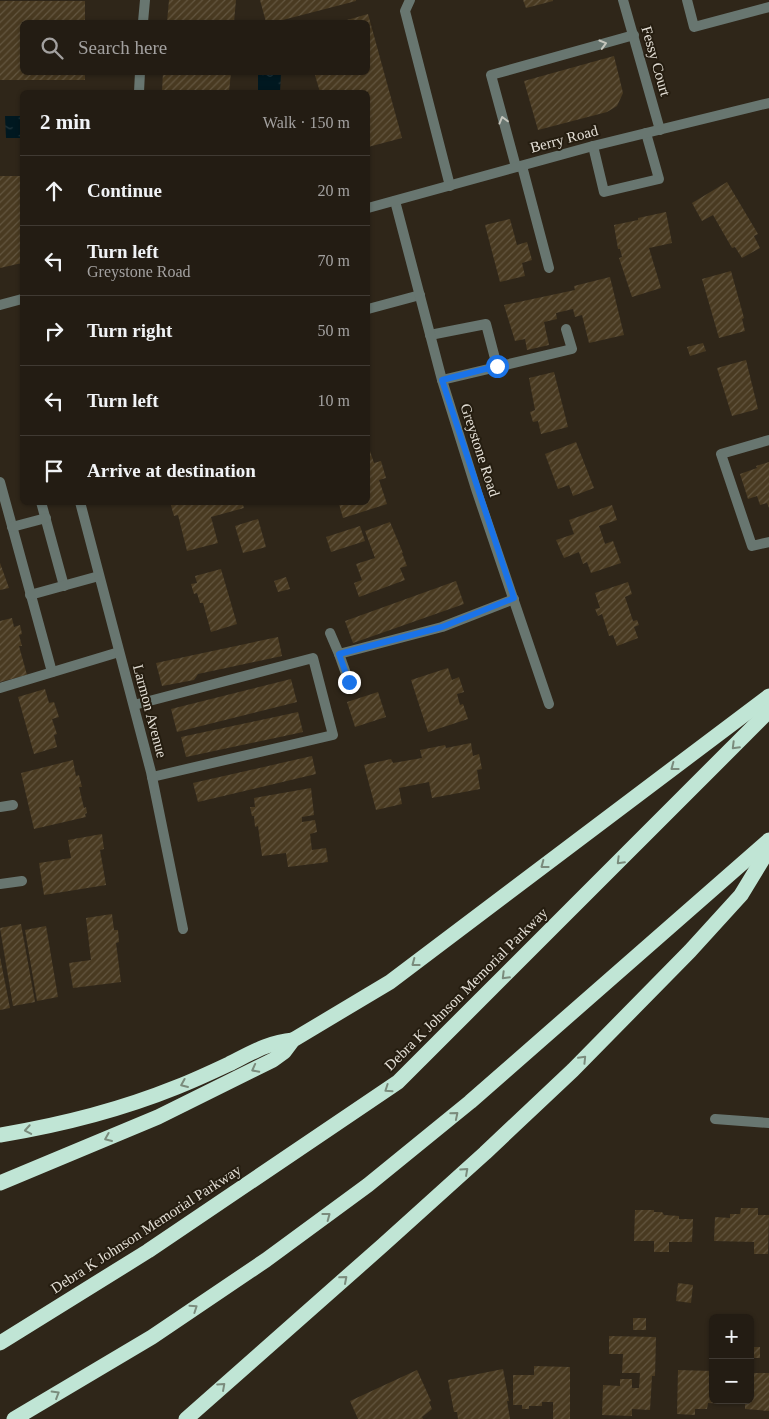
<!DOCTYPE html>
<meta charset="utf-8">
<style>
body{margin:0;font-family:"Times New Roman",serif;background:#2f2921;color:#f1f3f6}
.controls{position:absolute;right:15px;bottom:15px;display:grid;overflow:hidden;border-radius:8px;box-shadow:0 1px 4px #0004}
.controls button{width:45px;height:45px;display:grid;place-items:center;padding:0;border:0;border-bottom:1px solid #403a33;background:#231c13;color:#f1f3f6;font:25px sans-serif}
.stop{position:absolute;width:15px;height:15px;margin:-11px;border:4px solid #1a73e8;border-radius:50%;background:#fff}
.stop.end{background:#1a73e8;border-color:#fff;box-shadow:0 1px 5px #0008}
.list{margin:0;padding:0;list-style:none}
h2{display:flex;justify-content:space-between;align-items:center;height:65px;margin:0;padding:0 20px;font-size:21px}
h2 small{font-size:16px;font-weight:400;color:#a3a1a0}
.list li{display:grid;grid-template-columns:32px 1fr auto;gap:15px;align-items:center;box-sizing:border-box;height:70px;padding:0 20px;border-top:1px solid #403a33}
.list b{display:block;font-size:19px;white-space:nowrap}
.list p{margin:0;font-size:16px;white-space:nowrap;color:#a3a1a0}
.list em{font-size:16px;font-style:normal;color:#a3a1a0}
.icon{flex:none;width:28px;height:28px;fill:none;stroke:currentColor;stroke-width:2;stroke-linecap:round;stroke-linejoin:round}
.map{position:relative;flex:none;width:769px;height:1419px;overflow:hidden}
.search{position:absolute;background:#231c13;box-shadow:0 1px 4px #0004;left:20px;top:20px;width:350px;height:55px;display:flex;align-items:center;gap:12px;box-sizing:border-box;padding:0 18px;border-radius:8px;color:#a3a1a0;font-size:19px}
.panel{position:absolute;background:#231c13;box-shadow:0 1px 4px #0004;left:20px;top:90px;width:350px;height:415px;border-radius:8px}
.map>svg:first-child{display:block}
.water{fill:url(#water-ripples)}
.building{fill:url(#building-hatch)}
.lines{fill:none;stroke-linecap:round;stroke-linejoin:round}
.service{stroke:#687670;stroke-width:10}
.minor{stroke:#687670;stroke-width:10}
.tertiary{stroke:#687670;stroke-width:10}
.motorway{stroke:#c0e5d5;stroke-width:15}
.oneway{stroke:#c5c5bc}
.oneway2{stroke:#7a8b7c}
.route{stroke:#1a73e8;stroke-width:6}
.labels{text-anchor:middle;stroke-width:4;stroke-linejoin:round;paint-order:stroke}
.street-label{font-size:15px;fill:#e4dfd6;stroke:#251d10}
</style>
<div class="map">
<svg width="769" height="1419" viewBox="0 0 769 1419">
<defs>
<pattern id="water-ripples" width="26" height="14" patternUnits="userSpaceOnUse" patternTransform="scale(1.25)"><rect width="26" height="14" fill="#001820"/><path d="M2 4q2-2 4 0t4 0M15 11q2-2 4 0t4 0" fill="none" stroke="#253940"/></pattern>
<pattern id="building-hatch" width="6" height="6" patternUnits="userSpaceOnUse" patternTransform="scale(1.25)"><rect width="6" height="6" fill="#493a21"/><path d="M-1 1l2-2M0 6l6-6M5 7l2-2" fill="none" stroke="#635640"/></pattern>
</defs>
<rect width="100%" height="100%" fill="#2f2619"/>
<g class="water">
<path d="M258 73H281L280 92H258Z"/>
<path d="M5 116H22V138H6Z"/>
</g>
<g class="building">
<path d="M169 0H236L234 22H167Z"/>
<path d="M260 0H356V1L275 22H266Z"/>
<path d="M523 0H553V1L526 8Z"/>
<path d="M0 1H85V22H22V72H85V80H0Z"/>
<path d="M368 14 402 138 368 147V92H320L314 72H368V22H340Z"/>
<path d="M614 56 623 93 617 106 607 112 538 130 524 81Z"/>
<path d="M163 72H231L229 92H162Z"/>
<path d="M0 176H22V263L0 268Z"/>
<path d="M727 182 758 234 754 236 760 248 742 258 735 247 732 248 713 215 702 221 692 203Z"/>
<path d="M666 212 672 243 649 248 661 288 632 297 619 258 622 257 620 249H618L614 225 638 220V218Z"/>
<path d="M510 219 517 245 527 242 532 260 522 263 525 276 500 282 485 225Z"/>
<path d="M731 271 744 318 742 319 745 331 719 338 702 279Z"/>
<path d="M610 277 624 335 589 343 582 315 575 317 573 309 556 313 557 319 544 322 549 345 527 350 525 339 515 341 504 305 575 290 574 286Z"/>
<path d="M703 343 706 351 690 356 687 347Z"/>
<path d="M746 360 758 409 732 416 717 368Z"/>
<path d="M554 372 568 427 541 434 538 421 533 422 530 412 535 410 529 378Z"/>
<path d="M576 442 594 488 573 496 569 485 558 489 545 454Z"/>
<path d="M370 451 374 463 381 461 386 478 379 480 387 504 343 518 339 504 345 502H368V452Z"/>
<path d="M769 462V508L767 503 760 505 757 496 748 499 740 474 757 468 756 466Z"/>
<path d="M170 502H242L244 508 211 517 218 543 187 551 178 515 174 516Z"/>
<path d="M612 505 617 520 599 526 605 544 613 541 621 563 591 573 587 562 583 564 579 552 564 558 556 540 574 534 569 520Z"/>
<path d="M258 519 266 547 243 553 235 526Z"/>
<path d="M390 522 403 553H402L407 566 400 568 405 580 359 597 354 583 362 580 356 564 375 558 365 531Z"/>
<path d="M360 526 365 541 331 552 326 537Z"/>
<path d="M0 563 9 588 0 590Z"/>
<path d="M221 569 237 624 211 632 203 603H200L197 593 194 594 191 584 197 583 195 576Z"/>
<path d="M286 577 290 589 278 592 274 581Z"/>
<path d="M456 581 464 604 353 643 345 621Z"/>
<path d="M628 582 632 594 625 597 633 621 637 620 639 625 634 627 638 638 617 646 613 635 609 636 602 614 598 616 595 609 600 608 595 593Z"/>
<path d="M12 618 14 627 20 625 22 634 19 635 22 646H19L27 675 0 682V621Z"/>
<path d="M278 637 282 656 198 674 194 680 162 686 156 663Z"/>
<path d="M448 668 452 680 459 677 464 692 457 694 460 705 463 704 468 719 428 732 411 680Z"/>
<path d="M291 679 297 702 177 732 171 709Z"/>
<path d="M45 689 49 703 54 702 59 717 52 719 57 734 54 735 57 747 34 754 18 697Z"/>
<path d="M378 692 386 717 355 727 347 702Z"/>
<path d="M298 712 303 732 186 757 181 737Z"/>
<path d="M471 743 473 756 479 754 482 769 477 770 480 789 432 798 429 782 399 788 402 804 376 810 364 765 391 759 393 763 422 758 420 750 445 745 446 748Z"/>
<path d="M312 756 316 774 198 802 193 783Z"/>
<path d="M73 760 76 776 79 775 82 787H79L84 808 86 807 87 813 85 814 86 817 34 829 21 773Z"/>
<path d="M311 788 314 815 302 817V822L315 820 317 832 310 834 312 850 326 848 328 862 288 867 286 853 262 856 258 826 255 827 254 816H252L250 807H255L254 798Z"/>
<path d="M102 834 104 849 100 850 106 885 44 895 39 863 71 858 68 840Z"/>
<path d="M112 914 114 930H118L119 942 116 943 121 982 73 988 69 963 91 960 86 918Z"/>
<path d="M21 924 35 1002 13 1006 0 928Z"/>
<path d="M46 926 58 997 37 1001 25 930Z"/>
<path d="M0 957 10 1008 0 1010Z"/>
<path d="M741 1208H758V1215H769L768 1254H754V1242L714 1241 715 1217 730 1218V1214H740Z"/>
<path d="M635 1210H654V1212H662L664 1215 679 1216V1219H693L692 1242H669V1252H654V1241H634Z"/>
<path d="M678 1283 693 1285 691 1303 676 1301Z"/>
<rect x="633" y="1318" width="13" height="12"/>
<path d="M609 1336 656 1337 655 1376H652L650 1410 632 1409V1416L602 1415 603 1385 620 1386V1379H632V1388H639L640 1373H622L623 1354H609Z"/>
<rect x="750" y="1347" width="10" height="11"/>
<path d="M534 1366 570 1367V1419H553V1402H542V1406H529V1409H522V1405H513V1375H534Z"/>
<path d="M503 1369 509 1401H507L510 1419H458L457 1412H454L448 1380Z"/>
<path d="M417 1370 431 1401 429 1402 432 1409 422 1417 423 1419H358L350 1401Z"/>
<path d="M678 1370 713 1371V1400H727L726 1404 708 1403 707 1409H695V1415L677 1414Z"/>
<path d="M750 1373H769V1411L745 1409V1400H750Z"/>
</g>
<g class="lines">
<g class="service">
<path d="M410 0 405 11 450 186"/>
<path d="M687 0 694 27 769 7"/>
<path d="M143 22 145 0"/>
<path d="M139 92 140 72"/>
<path d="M593 146 604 192 659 179 646 133"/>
<path d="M522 166 549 268"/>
<path d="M516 167 491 75 634 35"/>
<path d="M368 309 420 295"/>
<path d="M430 335 486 324 497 366"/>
<path d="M442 380 572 349 566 329"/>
<path d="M769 440 721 454 752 546 769 542"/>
<path d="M0 482 52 672"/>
<path d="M41 502 64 586"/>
<path d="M12 527 46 518"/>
<path d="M30 595 99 576"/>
<path d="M330 633 339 654 442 627 514 599"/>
<path d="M339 654 349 682"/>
<path d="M0 688 119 652"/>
<path d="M134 705 313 658 333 735 152 777"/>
<path d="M0 807 13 805"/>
<path d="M0 884 22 881"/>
</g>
<g class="minor">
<path d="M623 0 660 130"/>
<path d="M395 201 442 380 477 492 549 704"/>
<path d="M80 502 151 772 183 929"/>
<path d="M715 1119 769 1123"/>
</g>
<g class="tertiary">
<path d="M368 208 593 146 769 103"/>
<path d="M0 305 22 299"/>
</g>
<g class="motorway">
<path d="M0 1135C61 1125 120 1110 177 1087 195 1080 212 1072 229 1064 251 1053 269 1042 293 1040"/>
<path d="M0 1183 158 1117 273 1060 284 1052 293 1040 390 982 769 696"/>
<path d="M0 1343 148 1251 398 1082 769 711"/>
<path d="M14 1419 152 1337 266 1260 368 1185 470 1102 769 840"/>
<path d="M186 1419 383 1245 485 1153 573 1070 690 951 741 895 769 849"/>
</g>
</g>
<defs><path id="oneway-chevron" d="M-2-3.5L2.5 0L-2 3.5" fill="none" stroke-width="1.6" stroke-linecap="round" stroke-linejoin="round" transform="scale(1.25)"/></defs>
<g class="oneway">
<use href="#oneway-chevron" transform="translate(603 44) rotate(-16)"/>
<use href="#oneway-chevron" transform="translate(503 120) rotate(-105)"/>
</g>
<g class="oneway2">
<use href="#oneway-chevron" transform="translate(735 746) rotate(135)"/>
<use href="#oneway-chevron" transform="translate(674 767) rotate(143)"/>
<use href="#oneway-chevron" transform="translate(620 861) rotate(135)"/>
<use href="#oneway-chevron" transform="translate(544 865) rotate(143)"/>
<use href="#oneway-chevron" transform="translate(415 963) rotate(143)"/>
<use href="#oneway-chevron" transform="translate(505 976) rotate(135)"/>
<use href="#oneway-chevron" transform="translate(583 1059) rotate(-46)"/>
<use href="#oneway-chevron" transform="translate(255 1069) rotate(152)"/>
<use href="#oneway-chevron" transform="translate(184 1084) rotate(157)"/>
<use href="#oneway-chevron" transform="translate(388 1089) rotate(146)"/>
<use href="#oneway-chevron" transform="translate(455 1115) rotate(-40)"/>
<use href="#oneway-chevron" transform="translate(28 1130) rotate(170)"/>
<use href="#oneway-chevron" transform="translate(108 1138) rotate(157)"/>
<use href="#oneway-chevron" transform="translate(465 1171) rotate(-42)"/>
<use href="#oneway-chevron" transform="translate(327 1216) rotate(-37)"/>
<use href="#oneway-chevron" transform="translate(344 1279) rotate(-41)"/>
<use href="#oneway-chevron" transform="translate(194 1308) rotate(-34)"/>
<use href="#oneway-chevron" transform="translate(222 1386) rotate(-42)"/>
<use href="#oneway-chevron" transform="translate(56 1394) rotate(-31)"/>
</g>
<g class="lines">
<path class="route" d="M349 682 339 654 442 627 514 598 442 380 497 366"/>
</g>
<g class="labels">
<g class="street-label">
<text transform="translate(656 61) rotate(74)" y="5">Fessy Court</text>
<text transform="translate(564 139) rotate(-15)" y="5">Berry Road</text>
<text transform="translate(480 450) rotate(72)" y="5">Greystone Road</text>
<text transform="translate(150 711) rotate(75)" y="5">Larmon Avenue</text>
<text transform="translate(466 989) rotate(-45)" y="5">Debra K Johnson Memorial Parkway</text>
<text transform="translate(146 1229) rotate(-33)" y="5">Debra K Johnson Memorial Parkway</text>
</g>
</g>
</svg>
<div class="controls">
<button>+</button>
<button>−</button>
</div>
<div class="stop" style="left:497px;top:366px"></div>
<div class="stop end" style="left:349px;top:682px"></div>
<div class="search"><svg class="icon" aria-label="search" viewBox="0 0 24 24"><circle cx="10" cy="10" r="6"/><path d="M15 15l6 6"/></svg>Search here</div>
<section class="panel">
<h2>2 min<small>Walk · 150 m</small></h2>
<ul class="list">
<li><svg class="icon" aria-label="ahead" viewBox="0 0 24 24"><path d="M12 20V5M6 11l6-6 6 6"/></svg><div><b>Continue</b></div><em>20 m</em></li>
<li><svg class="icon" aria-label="left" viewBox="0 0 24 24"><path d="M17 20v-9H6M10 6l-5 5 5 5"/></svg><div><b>Turn left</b><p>Greystone Road</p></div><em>70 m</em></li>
<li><svg class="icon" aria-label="right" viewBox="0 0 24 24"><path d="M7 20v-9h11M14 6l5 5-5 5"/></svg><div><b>Turn right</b></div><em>50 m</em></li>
<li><svg class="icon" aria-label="left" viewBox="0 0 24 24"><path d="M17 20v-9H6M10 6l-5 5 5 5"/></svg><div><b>Turn left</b></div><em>10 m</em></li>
<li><svg class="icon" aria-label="arrive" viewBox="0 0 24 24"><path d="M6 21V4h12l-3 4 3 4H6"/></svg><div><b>Arrive at destination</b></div></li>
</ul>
</section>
</div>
